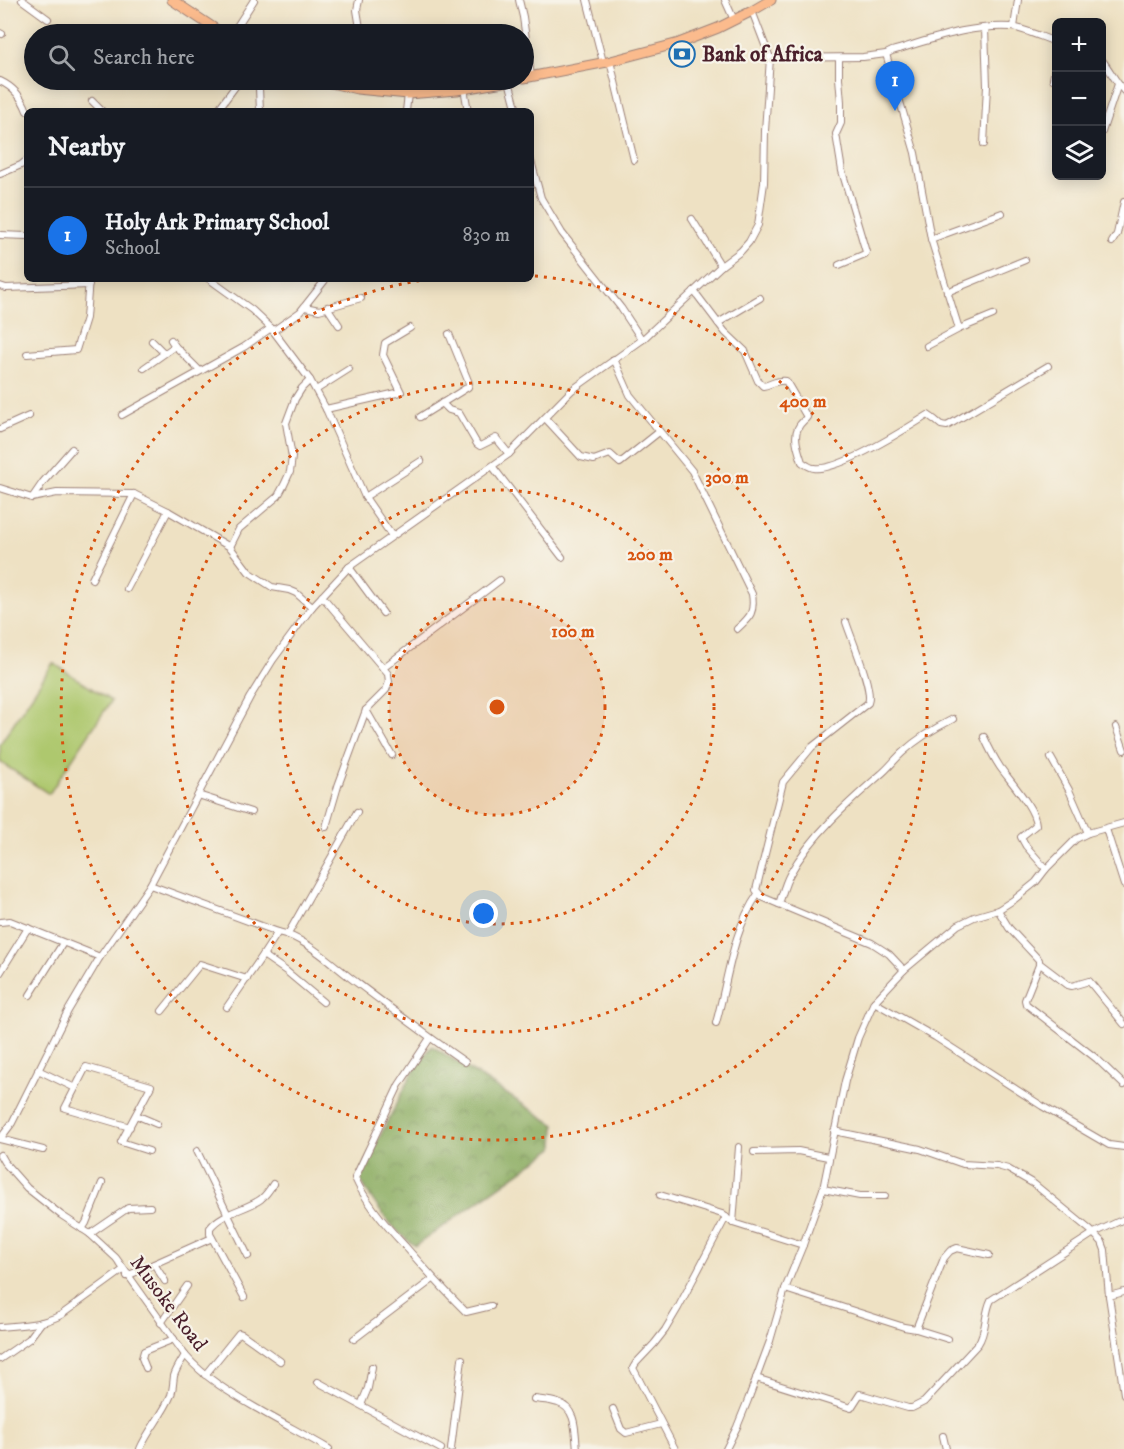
<!DOCTYPE html>
<meta charset="utf-8">
<style>
body{margin:0;font-family:"IM FELL DW Pica",serif;background:#242831;color:#f1f3f6}
.controls{position:absolute;right:18px;top:18px;display:grid;overflow:hidden;border-radius:9px;box-shadow:0 3px 15px #0003}
.controls button{width:54px;height:54px;display:grid;place-items:center;padding:0;border:0;border-bottom:2px solid #363941;background:#171b24;color:#f1f3f6;font:30px sans-serif}
.you{position:absolute;left:484px;top:914px;width:21px;height:21px;margin:-15px;border:4px solid #fff;border-radius:50%;background:#1a73e8;box-shadow:0 0 0 9px #1a73e833}
.badge{display:grid;place-items:center;width:39px;height:39px;border-radius:50%;background:#1a73e8;color:#fff;font-size:20px;font-weight:700}
.pin{position:absolute;translate:-50% -50px;filter:drop-shadow(0 2px 3px #0008)}
.pin::after{content:'';position:absolute;top:32px;width:21px;height:18px;background:inherit;clip-path:polygon(0 0,100% 0,50% 100%)}
.list{margin:0;padding:0;list-style:none}
h2{display:flex;justify-content:space-between;align-items:center;height:78px;margin:0;padding:0 24px;font-size:26px}
h2 small{font-size:20px;font-weight:400;color:#9ea1a6}
.list li{display:grid;grid-template-columns:39px 1fr auto;gap:18px;align-items:center;box-sizing:border-box;height:96px;padding:0 24px;border-top:2px solid #363941}
.list b{display:block;font-size:22px;white-space:nowrap}
.list p{margin:0;font-size:20px;white-space:nowrap;color:#9ea1a6}
.list em{font-size:20px;font-style:normal;color:#9ea1a6}
.icon{flex:none;width:33px;height:33px;fill:none;stroke:currentColor;stroke-width:2;stroke-linecap:round;stroke-linejoin:round}
.map{position:relative;flex:none;width:1124px;height:1449px;overflow:hidden}
.search{position:absolute;background:#171b24;box-shadow:0 3px 15px #0003;left:24px;top:24px;width:510px;height:66px;display:flex;align-items:center;gap:15px;box-sizing:border-box;padding:0 21px;border-radius:33px;color:#9ea1a6;font-size:22px}
.panel{position:absolute;background:#171b24;box-shadow:0 3px 15px #0003;left:24px;top:108px;width:510px;height:174px;border-radius:9px}
.map>svg:first-child{display:block}
.forest{fill:url(#forest-crowns);stroke:#6a6646;stroke-width:1.5}
.pitch{fill:#aec86e;stroke:#7c744c;stroke-width:1.5}
.lines{fill:none;stroke-linecap:round;stroke-linejoin:round}
.minor-casing{stroke:#9c8077;stroke-width:8}
.primary-casing{stroke:#9c8077;stroke-width:11}
.minor{stroke:#fff;stroke-width:6}
.primary{stroke:#fbbb8d;stroke-width:9}
.ring{fill:none;stroke:#d8530f;stroke-width:3;stroke-dasharray:3 6}
.labels{text-anchor:middle;stroke-width:4.5;stroke-linejoin:round;paint-order:stroke}
.poi-label{font-size:21px;font-weight:bold;fill:#4a1f2b;stroke:#f7f3e8;text-anchor:start}
.street-label{font-size:21px;fill:#4a1f2b;stroke:#f7f3e8}
.centre{fill:#d8530f;stroke:#f7f3e8;stroke-width:3}
.ring-label{font-size:18px;text-anchor:middle;font-weight:bold;fill:#d8530f;stroke:#f7f3e8;stroke-width:4.5;stroke-linejoin:round;paint-order:stroke}
</style>
<div class="map">
<svg width="1124" height="1449" viewBox="0 0 1124 1449">
<defs>
<pattern id="forest-crowns" width="20" height="18" patternUnits="userSpaceOnUse" patternTransform="scale(1.5)"><rect width="20" height="18" fill="#8aac61"/><path d="M2 6a3 3 0 1 1 6 0M12 15a3 3 0 1 1 6 0" fill="none" stroke="#738b50"/></pattern>
</defs>
<rect width="100%" height="100%" fill="#f7f3e8"/>
<filter id="ink" filterUnits="userSpaceOnUse"><feTurbulence type="fractalNoise" baseFrequency=".0167" numOctaves="2"/><feDisplacementMap in="SourceGraphic" scale="12" xChannelSelector="R" yChannelSelector="G"/><feConvolveMatrix kernelMatrix="1 2 1 2 8 2 1 2 1" color-interpolation-filters="sRGB"/></filter>
<filter id="wash" filterUnits="userSpaceOnUse"><feTurbulence type="fractalNoise" baseFrequency=".008" numOctaves="4" result="noise"/><feDisplacementMap in="SourceGraphic" scale="24" xChannelSelector="R" yChannelSelector="G"/><feGaussianBlur stdDeviation="1.35" result="paint"/><feColorMatrix in="noise" values="0 0 0 0 0 0 0 0 0 0 0 0 0 0 0 0 0 1.4 0 .05"/><feComposite in="paint" operator="in"/></filter>
<g filter="url(#wash)">
<rect width="100%" height="100%" fill="#eee1c3"/>
<path class="forest" d="M432 1046 555 1125 554 1148 415 1246C391 1229 373 1203 359 1177L416 1066Z"/>
<path class="pitch" d="M53 663 111 701 49 794 0 762V744Z"/>
</g>
<g filter="url(#ink)">
<g class="lines">
<g class="minor-casing">
<g id="minor">
<path d="M22 0 48 19"/>
<path d="M359 0 357 10 361 34"/>
<path d="M519 0 523 17 531 76"/>
<path d="M587 0 603 62"/>
<path d="M725 0 734 20"/>
<path d="M752 11 770 58 863 57 886 54 892 51C930 40 971 24 1012 27 1024 29 1044 38 1056 42"/>
<path d="M1014 27 1018 0"/>
<path d="M0 33 2 34"/>
<path d="M232 34 254 0"/>
<path d="M886 54 915 153 931 239 959 329"/>
<path d="M1102 60C1110 70 1115 81 1124 91"/>
<path d="M610 61 634 160"/>
<path d="M1053 79 1056 64"/>
<path d="M256 80 259 88 260 111"/>
<path d="M0 81C13 87 22 97 27 111"/>
<path d="M509 81 517 111"/>
<path d="M464 88 468 111"/>
<path d="M92 101 102 111"/>
<path d="M217 111 240 80"/>
<path d="M406 111 408 94"/>
<path d="M1102 132 1118 84"/>
<path d="M984 144 987 86 985 28"/>
<path d="M531 161 541 198 562 233 621 308 642 340"/>
<path d="M0 174 21 165 27 160"/>
<path d="M692 219 721 266"/>
<path d="M0 235 27 236"/>
<path d="M931 239 1002 213"/>
<path d="M1112 242 1117 234 1124 202"/>
<path d="M839 265 865 254 866 252 842 171 836 134 841 123V102L839 78V58"/>
<path d="M209 279 252 310 271 328 310 380 326 409 365 497 392 536"/>
<path d="M0 286 6 288 89 285"/>
<path d="M694 291 725 332 745 351 758 381 763 386C771 385 777 379 786 381L807 417C804 421 800 423 798 428 793 437 799 452 802 462 805 464 810 468 814 468 838 472 906 429 928 415L935 420 941 425 947 426 1048 366"/>
<path d="M947 292 1025 260"/>
<path d="M305 307 319 310 361 298"/>
<path d="M327 307 339 325"/>
<path d="M718 323 760 298"/>
<path d="M273 331 300 312 326 279"/>
<path d="M171 340 175 346 200 371"/>
<path d="M152 341 164 353"/>
<path d="M927 346 959 329 993 315"/>
<path d="M27 354 76 350 86 318 89 279"/>
<path d="M614 359 630 395 692 471 752 594C755 613 750 617 737 629"/>
<path d="M144 368 175 346"/>
<path d="M316 390 349 369"/>
<path d="M442 403 449 410 459 413 477 444 480 446 496 438 509 454"/>
<path d="M326 409 401 392 383 355 385 343 410 328"/>
<path d="M122 415 244 347 271 328"/>
<path d="M420 417 468 387 469 383 449 334"/>
<path d="M545 418 581 457 594 460 610 454 620 463 659 432"/>
<path d="M0 429 29 416"/>
<path d="M493 467 562 557"/>
<path d="M0 488 32 498 57 493 134 494 168 511 230 547 249 572 272 587 289 590 296 593 312 607"/>
<path d="M365 497 421 461"/>
<path d="M32 498 43 482 72 449"/>
<path d="M230 547 239 529 278 496 284 485 290 472 292 457 286 423 295 399 302 388 310 380"/>
<path d="M349 567 383 613"/>
<path d="M92 579 134 494"/>
<path d="M127 589 168 511"/>
<path d="M322 596 388 674 389 682 386 690 366 710 338 786 326 827"/>
<path d="M846 622C851 638 874 690 868 703L812 747 783 782 756 890 762 897 872 943 889 954 904 970"/>
<path d="M383 668 500 580"/>
<path d="M366 710 392 755"/>
<path d="M1116 727 1124 750"/>
<path d="M984 737C989 748 994 758 1000 767 1010 781 1035 808 1036 825L1021 837 1026 846 1046 869"/>
<path d="M1051 758 1069 790 1088 833"/>
<path d="M198 795 251 812"/>
<path d="M1106 829 1124 885"/>
<path d="M150 885 278 932C304 937 331 963 352 979 389 1007 427 1036 465 1062"/>
<path d="M779 904C782 895 785 883 790 874 811 836 848 803 880 775 889 768 895 759 903 752 918 738 935 728 953 719"/>
<path d="M998 910 1009 928 1039 960V965L1025 1000 1026 1004 1097 1059 1124 1085"/>
<path d="M0 922 10 921 100 957"/>
<path d="M288 934 357 812"/>
<path d="M263 955 286 971 323 1002"/>
<path d="M1039 963 1068 985 1072 986 1089 981 1124 1024"/>
<path d="M0 973 28 928"/>
<path d="M30 995 63 943"/>
<path d="M874 1002 935 1037 1042 1106 1109 1145 1124 1147"/>
<path d="M227 1007 263 955 278 932"/>
<path d="M162 1011 200 964 247 979"/>
<path d="M716 1023C728 980 732 931 758 894"/>
<path d="M430 1038 399 1085 355 1178C366 1203 386 1226 405 1246 425 1269 445 1291 466 1312L491 1306"/>
<path d="M38 1070 75 1088"/>
<path d="M136 1115 157 1124"/>
<path d="M130 1127 65 1108 86 1067 151 1086 121 1142 149 1151"/>
<path d="M834 1131 920 1149 963 1164 997 1166 1008 1169 1034 1184 1090 1230 1102 1242 1105 1250 1109 1296 1124 1394"/>
<path d="M0 1139 12 1123 68 1011 100 957 150 885 250 697 273 660 312 607 349 567 509 454 572 390 642 340 721 266 741 251 749 242 758 225 764 183 765 131 770 58"/>
<path d="M0 1139 43 1150"/>
<path d="M197 1151 248 1256"/>
<path d="M754 1152 798 1151 828 1157"/>
<path d="M0 1155 4 1162 27 1188 61 1215 90 1234 116 1258 185 1355C205 1378 230 1393 256 1408 280 1422 305 1435 329 1449"/>
<path d="M823 1189 860 1196H885"/>
<path d="M660 1195 722 1214 733 1223 803 1245"/>
<path d="M733 1223 739 1147"/>
<path d="M82 1229 86 1223 102 1183"/>
<path d="M90 1234 128 1208 150 1207"/>
<path d="M154 1264 165 1281"/>
<path d="M127 1276 212 1238"/>
<path d="M785 1289 904 1327 916 1329 944 1258 950 1251 957 1248 989 1255"/>
<path d="M1109 1296 1124 1292"/>
<path d="M244 1297 210 1234V1228C222 1212 246 1210 261 1199 266 1195 270 1189 273 1184"/>
<path d="M161 1323 187 1286"/>
<path d="M0 1327C21 1325 42 1325 61 1315L123 1270"/>
<path d="M916 1329 948 1339"/>
<path d="M354 1339 433 1279"/>
<path d="M0 1359 29 1339 41 1323"/>
<path d="M146 1368 142 1358 144 1351 174 1339"/>
<path d="M205 1375 239 1333 242 1334 280 1361"/>
<path d="M756 1378 851 1408 860 1394 908 1408H912L924 1402 978 1344C987 1331 984 1314 991 1300L1094 1233 1124 1219"/>
<path d="M318 1382 441 1449"/>
<path d="M534 1399C541 1400 550 1400 558 1403 577 1408 575 1433 577 1449"/>
<path d="M361 1405 368 1388 372 1367"/>
<path d="M613 1409 621 1429 626 1433 661 1424"/>
<path d="M943 1436 946 1449"/>
<path d="M140 1449C148 1430 163 1415 171 1395 173 1389 173 1383 174 1376 176 1369 181 1362 185 1355"/>
<path d="M451 1449 462 1359"/>
<path d="M675 1449 633 1368 636 1363 654 1344 665 1330 678 1308 726 1217"/>
<path d="M726 1449 737 1427 748 1400 770 1341 785 1289 803 1245 823 1189 845 1081 858 1038 874 1002 904 970 958 925 974 917 998 910 1015 899 1036 882 1046 869 1076 839 1088 833 1124 823"/>
</g>
</g>
<g class="primary-casing">
<g id="primary">
<path d="M172 0 223 34"/>
<path d="M524 78 607 62 679 43 718 28 752 11 771 0"/>
<path d="M318 80 357 89 408 94 457 90 515 80"/>
</g>
</g>
<use href="#minor" class="minor"/>
<use href="#primary" class="primary"/>
</g>
</g>
<circle cx="497" cy="707" r="108" fill="#d8530f" fill-opacity=".12"/>
<g class="ring">
<circle cx="497" cy="707" r="108"/>
<circle cx="497" cy="707" r="217"/>
<circle cx="497" cy="707" r="325"/>
<path d="M535 276A433 433 0 1 1 429 279"/>
</g>
<defs>
<g id="bank-ring" transform="scale(1.35)"><circle r="9.5" fill="#f7f3e8" stroke="#1f6fb2" stroke-width="1.5"/><path d="M-6-4H6V4H-6ZM0-2.3a2.3 2.3 0 1 0 0 4.6a2.3 2.3 0 1 0 0-4.6Z" fill="#1f6fb2"/></g>
</defs>
<g fill-rule="evenodd">
<use href="#bank-ring" x="682" y="54"/>
</g>
<g class="labels">
<g class="poi-label">
<text x="702" y="61">Bank of Africa</text>
</g>
<g class="street-label">
<text transform="translate(169 1303) rotate(53)" y="7">Musoke Road</text>
</g>
</g>
<circle cx="497" cy="707" r="9" class="centre"/>
<g class="ring-label">
<text x="803" y="407">400 m</text>
<text x="727" y="483">300 m</text>
<text x="650" y="560">200 m</text>
<text x="573" y="637">100 m</text>
</g>
</svg>
<div class="controls">
<button>+</button>
<button>−</button>
<button><svg class="icon" aria-label="layers" viewBox="0 0 24 24"><path d="M12 4l9 5-9 5-9-5zM3 14l9 5 9-5"/></svg></button>
</div>
<div class="you"></div>
<div class="pin badge" style="left:895px;top:111px">1</div>
<div class="search"><svg class="icon" aria-label="search" viewBox="0 0 24 24"><circle cx="10" cy="10" r="6"/><path d="M15 15l6 6"/></svg>Search here</div>
<section class="panel">
<h2>Nearby<small></small></h2>
<ul class="list">
<li><span class="badge">1</span><div><b>Holy Ark Primary School</b><p>School</p></div><em>830 m</em></li>
</ul>
</section>
</div>
